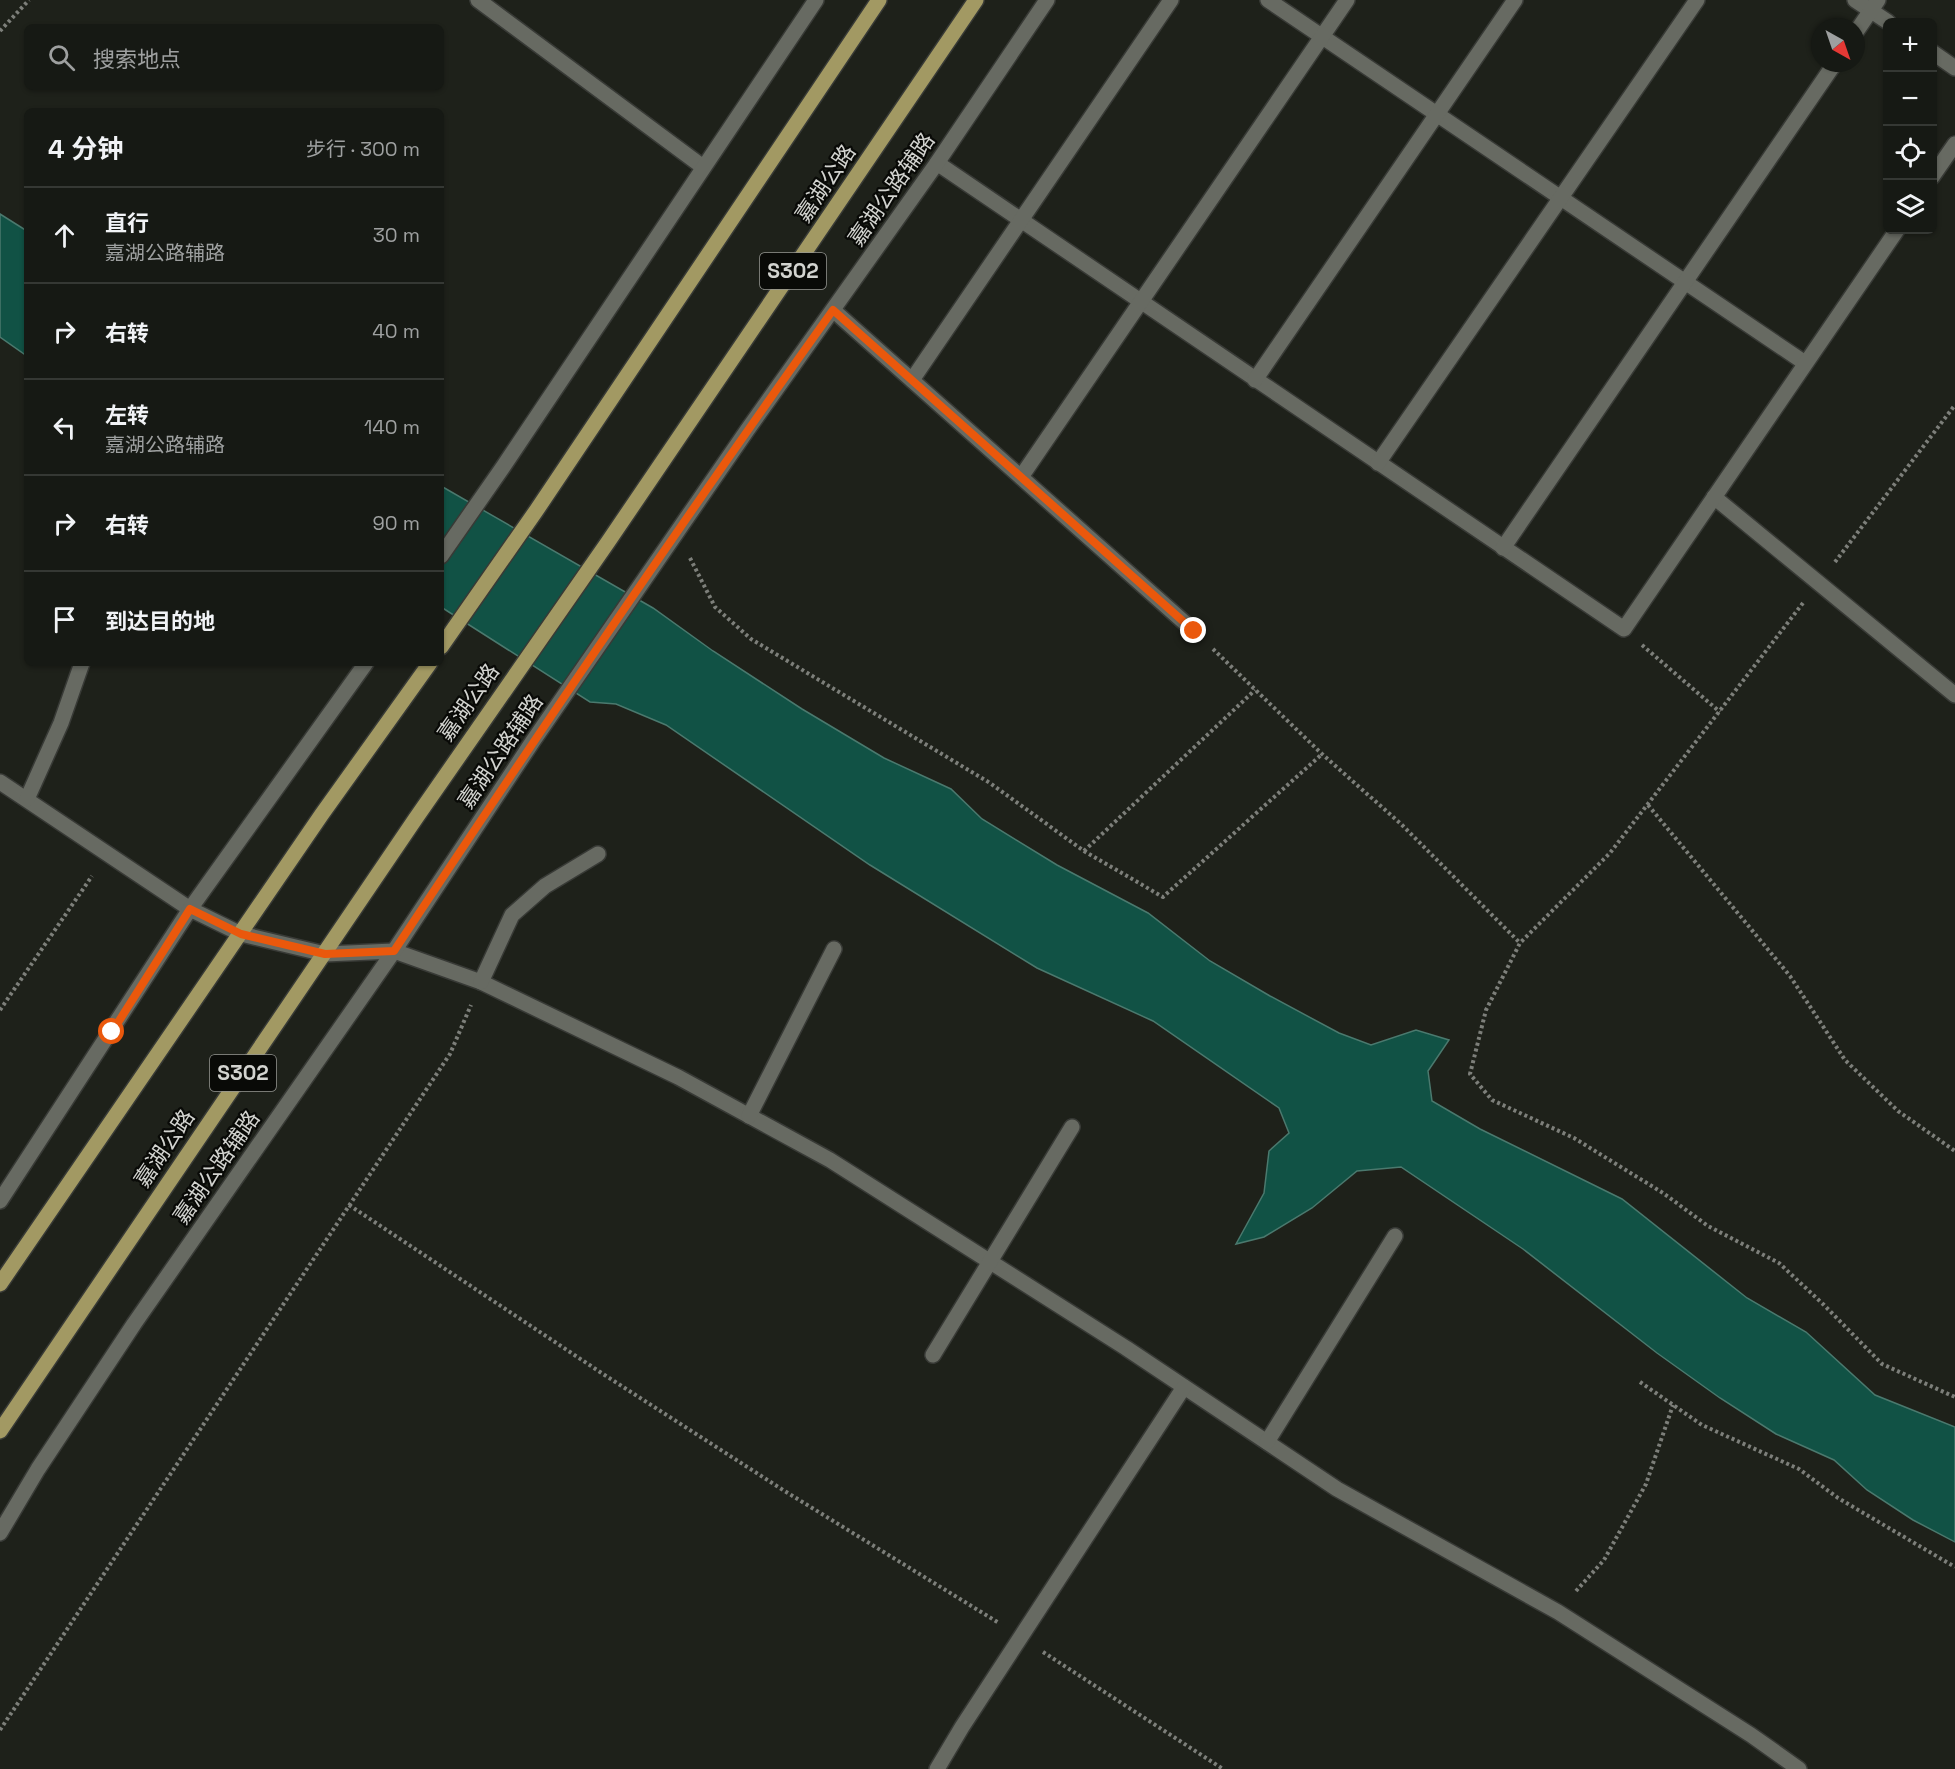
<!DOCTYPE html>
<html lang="zh">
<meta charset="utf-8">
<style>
body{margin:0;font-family:"Space Grotesk","Noto Sans SC",sans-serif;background:#232622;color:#f1f3f6}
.controls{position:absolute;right:18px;top:18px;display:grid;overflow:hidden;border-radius:9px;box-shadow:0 2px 4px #0004}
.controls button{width:54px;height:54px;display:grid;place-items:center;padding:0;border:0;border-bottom:2px solid #353834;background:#161914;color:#f1f3f6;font:30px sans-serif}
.compass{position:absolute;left:1811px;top:18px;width:54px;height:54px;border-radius:50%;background:#161914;box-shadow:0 2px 4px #0004;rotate:140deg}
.stop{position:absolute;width:18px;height:18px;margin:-14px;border:4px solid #ea580c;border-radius:50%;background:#fff}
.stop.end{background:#ea580c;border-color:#fff;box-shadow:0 2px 6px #0008}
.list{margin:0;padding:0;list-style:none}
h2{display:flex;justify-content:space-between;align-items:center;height:78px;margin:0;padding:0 24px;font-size:26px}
h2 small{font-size:20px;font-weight:400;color:#9ea0a0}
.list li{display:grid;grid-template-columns:39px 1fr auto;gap:18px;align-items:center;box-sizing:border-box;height:96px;padding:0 24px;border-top:2px solid #353834}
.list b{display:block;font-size:22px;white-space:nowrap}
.list p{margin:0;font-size:20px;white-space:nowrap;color:#9ea0a0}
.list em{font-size:20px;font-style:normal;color:#9ea0a0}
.icon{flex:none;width:33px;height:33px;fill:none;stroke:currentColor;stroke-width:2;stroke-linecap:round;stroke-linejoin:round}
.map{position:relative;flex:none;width:1955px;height:1769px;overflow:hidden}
.search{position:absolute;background:#161914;box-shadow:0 2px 4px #0004;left:24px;top:24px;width:420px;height:66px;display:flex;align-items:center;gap:15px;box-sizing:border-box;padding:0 21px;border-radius:9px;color:#9ea0a0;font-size:22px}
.panel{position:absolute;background:#161914;box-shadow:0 2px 4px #0004;left:24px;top:108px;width:420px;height:558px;border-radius:9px}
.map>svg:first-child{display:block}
.water{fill:#115245;stroke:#4b796e;stroke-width:1.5}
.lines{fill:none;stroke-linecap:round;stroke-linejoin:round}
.lane-casing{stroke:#383a36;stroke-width:18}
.street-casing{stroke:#383a36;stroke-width:18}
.primary-casing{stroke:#383a36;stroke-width:18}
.path{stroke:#7d7f7a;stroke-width:4;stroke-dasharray:3 3;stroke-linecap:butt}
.lane{stroke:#676a62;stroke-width:15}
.street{stroke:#676a62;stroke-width:15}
.primary{stroke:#a29963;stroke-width:15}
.route{stroke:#ea580c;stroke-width:8}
.labels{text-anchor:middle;stroke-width:4.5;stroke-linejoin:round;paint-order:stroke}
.shield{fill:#090a07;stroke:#969793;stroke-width:1.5}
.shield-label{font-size:21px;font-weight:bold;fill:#d2d3cf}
.street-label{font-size:22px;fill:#d2d3cf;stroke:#090a07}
</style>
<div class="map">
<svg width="1955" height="1769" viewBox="0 0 1955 1769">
<rect width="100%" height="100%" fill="#1e211a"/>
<g class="water">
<path d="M0 214 27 231V356L0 337Z"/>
<path d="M441 486 653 608 713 651 802 709 884 758 951 789 982 819 1057 865 1148 913 1210 961 1270 996 1339 1033 1371 1045 1416 1030 1449 1040 1428 1071 1432 1101 1480 1129 1622 1199 1747 1298 1806 1332 1875 1395 1955 1427V1542L1913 1520 1867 1490 1834 1460 1776 1434 1720 1398 1657 1353 1523 1249 1401 1167 1357 1171 1312 1208 1264 1237 1236 1244 1264 1193 1269 1151 1289 1133 1279 1108 1153 1021 1037 968 870 865 666 725 616 704 590 702 441 607Z"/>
</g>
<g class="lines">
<g class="lane-casing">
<g id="lane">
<path d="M478 0 703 167"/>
<path d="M833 310 1194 631"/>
<path d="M1714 497 1955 695"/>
<path d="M0 782 190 909 241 934 325 954 394 951 481 982 678 1077 830 1160 1126 1348 1337 1489 1558 1612 1751 1735 1799 1769"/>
<path d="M27 799 61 723 82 663"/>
<path d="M481 982 512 915 545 886 598 854"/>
<path d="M749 1116 834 949"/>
<path d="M933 1355 1072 1127"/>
<path d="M1267 1442 1395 1236"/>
<path d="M937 1769 962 1727 1184 1387"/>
</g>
</g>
<g class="street-casing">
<g id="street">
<path d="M1268 0 1805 363"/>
<path d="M1855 0 1888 22"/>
<path d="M1856 32 1878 0"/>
<path d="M1932 52 1955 68"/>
<path d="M937 163 1624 629 1897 230"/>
<path d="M1932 177 1955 144"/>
<path d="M912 380 1171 0"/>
<path d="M1255 380 1515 0"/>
<path d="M1378 463 1697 0"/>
<path d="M1021 477 1347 0"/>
<path d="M1503 548 1835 63"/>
<path d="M441 556 503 467 816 0"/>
<path d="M0 1201 190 909 366 663"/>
<path d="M0 1533 38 1469 134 1324 394 951 533 741 748 429 937 163 1047 0"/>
</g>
</g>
<g class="primary-casing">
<g id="primary">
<path d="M441 647 536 511 879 0"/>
<path d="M0 1284 322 814 430 663"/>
<path d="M0 1431 416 818 608 542 976 0"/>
</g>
</g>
<g class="path">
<path d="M0 31 29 0"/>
<path d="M690 558 715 607 751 639 990 783 1084 851 1163 897 1322 754"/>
<path d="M1835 562 1955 405"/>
<path d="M1803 603 1610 853 1520 943 1486 1010 1470 1074 1492 1100 1574 1138 1663 1193 1708 1226 1779 1263 1824 1305 1882 1364 1955 1397"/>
<path d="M1642 645 1720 712"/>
<path d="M1213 649 1322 754 1401 824 1520 943"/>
<path d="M1648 805 1790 976 1845 1060 1898 1111 1955 1151"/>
<path d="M1084 851 1255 690"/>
<path d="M0 1010 92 876"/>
<path d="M349 1205 600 1372 783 1490 999 1623"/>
<path d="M1640 1382 1702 1425 1799 1469 1838 1498 1955 1567"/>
<path d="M1576 1591 1604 1560 1646 1484 1673 1405"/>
<path d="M1043 1652 1223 1769"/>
<path d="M0 1730 450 1054 471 1005"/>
</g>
<use href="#lane" class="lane"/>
<use href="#street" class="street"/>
<use href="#primary" class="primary"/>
</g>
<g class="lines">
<path class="route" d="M112 1032 190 909 241 934 325 954 394 951C537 735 683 520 833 310L1194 631"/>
</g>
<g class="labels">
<g class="shield">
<rect x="760" y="253" width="66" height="36" rx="4.5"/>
<rect x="210" y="1055" width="66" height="36" rx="4.5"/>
</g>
<g class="shield-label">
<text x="793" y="278">S302</text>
<text x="243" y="1080">S302</text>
</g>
<g class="street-label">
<text transform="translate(825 183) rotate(-56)" y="8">嘉湖公路</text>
<text transform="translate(891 189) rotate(-55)" y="8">嘉湖公路辅路</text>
<text transform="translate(468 702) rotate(-55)" y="8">嘉湖公路</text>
<text transform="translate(500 751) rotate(-56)" y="8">嘉湖公路辅路</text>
<text transform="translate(164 1148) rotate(-56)" y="8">嘉湖公路</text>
<text transform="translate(216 1167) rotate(-55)" y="8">嘉湖公路辅路</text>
</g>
</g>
</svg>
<div class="controls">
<button>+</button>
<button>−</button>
<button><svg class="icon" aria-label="locate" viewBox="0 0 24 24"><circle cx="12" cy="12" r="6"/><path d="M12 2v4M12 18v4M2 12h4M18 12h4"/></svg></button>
<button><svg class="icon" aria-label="layers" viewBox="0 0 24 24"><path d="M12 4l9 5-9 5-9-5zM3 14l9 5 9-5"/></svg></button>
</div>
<svg class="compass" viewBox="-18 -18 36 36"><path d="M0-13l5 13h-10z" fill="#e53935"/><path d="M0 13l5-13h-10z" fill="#9ea0a0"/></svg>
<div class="stop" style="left:112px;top:1032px"></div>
<div class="stop end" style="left:1194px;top:631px"></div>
<div class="search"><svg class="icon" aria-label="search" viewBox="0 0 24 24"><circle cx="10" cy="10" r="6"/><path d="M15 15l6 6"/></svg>搜索地点</div>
<section class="panel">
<h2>4 分钟<small>步行 · 300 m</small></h2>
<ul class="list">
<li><svg class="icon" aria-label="ahead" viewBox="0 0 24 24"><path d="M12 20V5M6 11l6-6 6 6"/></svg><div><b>直行</b><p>嘉湖公路辅路</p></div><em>30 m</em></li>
<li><svg class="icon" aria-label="right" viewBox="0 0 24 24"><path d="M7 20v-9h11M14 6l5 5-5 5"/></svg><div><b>右转</b></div><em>40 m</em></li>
<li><svg class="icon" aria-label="left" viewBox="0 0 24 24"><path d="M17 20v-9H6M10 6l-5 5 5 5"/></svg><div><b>左转</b><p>嘉湖公路辅路</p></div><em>140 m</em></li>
<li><svg class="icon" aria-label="right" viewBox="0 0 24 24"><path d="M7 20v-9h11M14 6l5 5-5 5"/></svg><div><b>右转</b></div><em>90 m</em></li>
<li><svg class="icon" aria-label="arrive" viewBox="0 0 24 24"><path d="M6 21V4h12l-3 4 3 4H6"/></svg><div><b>到达目的地</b></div></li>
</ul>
</section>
</div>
